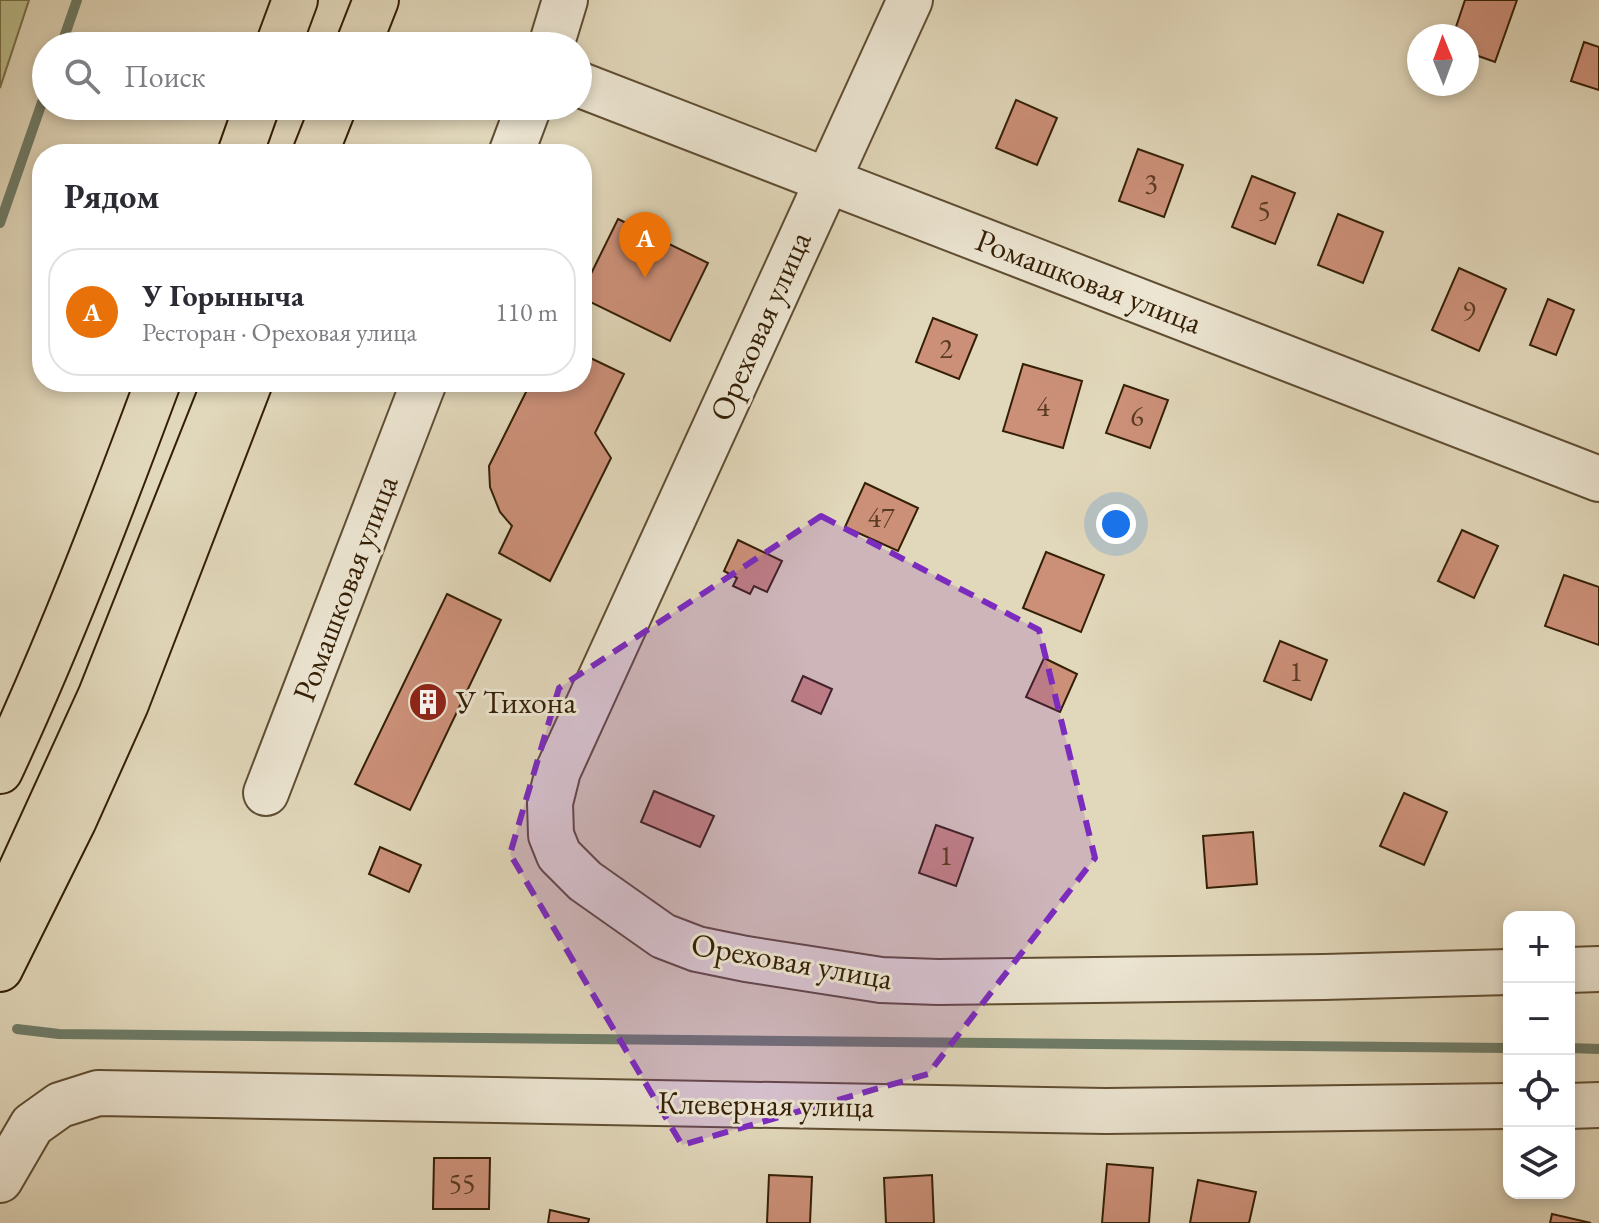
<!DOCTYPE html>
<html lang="ru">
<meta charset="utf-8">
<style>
body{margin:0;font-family:"EB Garamond",serif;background:#f2f2f3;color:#2b2b33}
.controls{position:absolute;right:24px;bottom:24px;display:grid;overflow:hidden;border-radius:16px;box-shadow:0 4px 12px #0003}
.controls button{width:72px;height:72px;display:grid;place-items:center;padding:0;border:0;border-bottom:2px solid #e1e1e2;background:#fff;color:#2b2b33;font:40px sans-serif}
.compass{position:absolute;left:1407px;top:24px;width:72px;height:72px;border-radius:50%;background:#fff;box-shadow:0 4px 12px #0003;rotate:359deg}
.you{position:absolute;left:1116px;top:524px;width:28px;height:28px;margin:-20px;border:6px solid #fff;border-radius:50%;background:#1a73e8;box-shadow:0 0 0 12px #1a73e833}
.badge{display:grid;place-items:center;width:52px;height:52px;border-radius:50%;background:#8f2418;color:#fff;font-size:26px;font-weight:700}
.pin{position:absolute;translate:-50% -66px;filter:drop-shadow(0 2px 4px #0008)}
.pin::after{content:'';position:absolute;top:42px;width:28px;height:24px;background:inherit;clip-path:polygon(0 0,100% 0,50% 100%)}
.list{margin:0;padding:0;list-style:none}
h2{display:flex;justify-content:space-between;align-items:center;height:104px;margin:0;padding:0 32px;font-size:34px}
h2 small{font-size:26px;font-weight:400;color:#7c7c81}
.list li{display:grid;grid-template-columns:52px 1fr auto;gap:24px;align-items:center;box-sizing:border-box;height:128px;margin:0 16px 16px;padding:0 16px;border:2px solid #e1e1e2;border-radius:32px}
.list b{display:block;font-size:30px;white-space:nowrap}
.list p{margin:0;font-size:26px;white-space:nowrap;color:#7c7c81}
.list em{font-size:26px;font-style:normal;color:#7c7c81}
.icon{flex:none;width:44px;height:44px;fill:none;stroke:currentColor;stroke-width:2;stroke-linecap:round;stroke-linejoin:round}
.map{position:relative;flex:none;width:1599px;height:1223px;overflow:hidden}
.search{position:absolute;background:#fff;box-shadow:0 4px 12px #0003;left:32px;top:32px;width:560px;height:88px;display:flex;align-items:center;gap:20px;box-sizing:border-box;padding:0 28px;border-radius:44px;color:#7c7c81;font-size:30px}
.panel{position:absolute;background:#fff;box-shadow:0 4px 12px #0003;left:32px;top:144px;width:560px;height:248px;border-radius:32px}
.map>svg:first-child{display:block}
.green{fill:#babc8a;stroke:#776e48;stroke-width:2}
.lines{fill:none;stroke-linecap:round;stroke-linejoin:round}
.stream{stroke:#6e7c68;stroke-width:10}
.building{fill:#cc9079;stroke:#341f05;stroke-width:2}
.minor-casing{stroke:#5f4d32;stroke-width:48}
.major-casing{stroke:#341f05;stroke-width:48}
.highway-casing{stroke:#341f05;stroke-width:48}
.minor{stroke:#ece5d2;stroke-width:44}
.major{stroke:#e1d7ba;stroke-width:44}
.highway{stroke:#e1d7ba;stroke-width:44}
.marked{fill:#7b2cbf;fill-opacity:0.2;stroke:#7b2cbf;stroke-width:6;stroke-dasharray:16 10;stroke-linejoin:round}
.labels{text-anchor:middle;stroke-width:6;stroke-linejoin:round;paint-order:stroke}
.number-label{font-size:28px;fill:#5a3b22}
.street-label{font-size:32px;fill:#341f05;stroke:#ece5d2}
.poi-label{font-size:32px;fill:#341f05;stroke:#ece5d2;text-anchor:start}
</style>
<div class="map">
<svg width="1599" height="1223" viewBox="0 0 1599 1223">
<rect width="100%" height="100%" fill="#e1d7ba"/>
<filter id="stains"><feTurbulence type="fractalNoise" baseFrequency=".0025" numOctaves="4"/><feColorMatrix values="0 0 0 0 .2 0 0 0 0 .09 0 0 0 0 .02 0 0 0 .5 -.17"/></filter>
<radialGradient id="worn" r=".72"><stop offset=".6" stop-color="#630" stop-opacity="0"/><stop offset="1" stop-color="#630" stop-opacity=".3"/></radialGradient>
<path class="green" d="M0 0H29L0 88Z"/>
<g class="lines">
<g class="stream">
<path d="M61 46 77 0"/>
<path d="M0 223 46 91"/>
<path d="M17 1029 59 1034 1509 1048"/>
<path d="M1569 1048 1599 1049"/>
</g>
</g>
<g class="building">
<path d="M1465 0H1517L1495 62 1467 52V36H1453Z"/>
<path d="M1584 42 1599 47V90L1571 81Z"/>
<path d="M1016 100 1057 118 1037 165 996 148Z"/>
<path d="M1138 149 1183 165 1164 217 1119 201Z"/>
<path d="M1252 176 1295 193 1275 244 1232 227Z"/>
<path d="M1338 214 1383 232 1363 283 1318 265Z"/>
<path d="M618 219 708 263 670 341 582 298V292Z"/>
<path d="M1459 268 1506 289 1479 351 1432 330Z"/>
<path d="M1548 299 1574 310 1556 355 1530 345Z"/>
<path d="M933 318 977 335 959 379 916 362Z"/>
<path d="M582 354 624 374 595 433 611 458 550 581 499 553 512 526 500 512 490 487 489 466 531 382H582Z"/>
<path d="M1023 364 1082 381 1063 448 1003 431Z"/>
<path d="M1124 385 1168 400 1150 448 1106 433Z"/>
<path d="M865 483 918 508 898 551 845 527Z"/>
<path d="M1462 530 1498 546 1474 598 1438 581Z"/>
<path d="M738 540 782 561 767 592 754 586 750 594 733 586 737 578 724 571Z"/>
<path d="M1046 552 1104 575 1081 632 1023 608Z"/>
<path d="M1564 575 1599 587V645L1545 626Z"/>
<path d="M447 594 501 620 410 810 355 784Z"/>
<path d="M1280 641 1327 660 1311 700 1264 681Z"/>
<path d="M1044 658 1077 674 1060 712 1026 697Z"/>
<path d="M803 676 832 689 821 714 792 701Z"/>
<path d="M654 791 714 816 700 847 641 822Z"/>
<path d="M1404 793 1447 812 1424 865 1380 846Z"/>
<path d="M936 825 973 838 956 886 919 873Z"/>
<path d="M1253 832 1257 884 1207 888 1203 836Z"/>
<path d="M380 847 421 865 409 892 369 874Z"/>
<path d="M434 1158H490L489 1209H433Z"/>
<path d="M1107 1164 1153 1168 1149 1223H1102Z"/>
<path d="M769 1175 812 1177 810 1223H767Z"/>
<path d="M932 1175 934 1223H886L884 1178Z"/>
<path d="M1198 1180 1256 1192 1249 1223H1190Z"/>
<path d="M550 1210 589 1219 588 1223H548Z"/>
<path d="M1552 1214 1591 1223H1550Z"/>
</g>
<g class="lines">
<g class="minor-casing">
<g id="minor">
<path d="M910 0 558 771 550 803 551 835 559 855 585 881 663 936 697 949 746 959 881 980 938 982 1324 977 1509 972"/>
<path d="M551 46 565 0"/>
<path d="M578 84 1599 479"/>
<path d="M511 154 529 106"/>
<path d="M266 793 424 382"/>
<path d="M1569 970 1599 969"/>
<path d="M1569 1106 1599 1105"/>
<path d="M0 1180 32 1125 60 1105 98 1093 1106 1111 1509 1106"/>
</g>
</g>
<g class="major-casing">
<path id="major" d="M0 969 74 820 126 704 250 382"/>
</g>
<g class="highway-casing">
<g id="highway">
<path d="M278 46 295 0"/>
<path d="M358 46 376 0"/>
<path d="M240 154 257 106"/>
<path d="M315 154 334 106"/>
<path d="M0 771C59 644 109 514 158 382"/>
<path d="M0 916 100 697 225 382"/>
</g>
</g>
<use href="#minor" class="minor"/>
<use href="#major" class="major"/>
<use href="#highway" class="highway"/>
</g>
<path class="marked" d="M821 516 1039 630 1095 858 928 1074 682 1145 510 854 559 688Z"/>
<defs>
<g id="building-disc" transform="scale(2)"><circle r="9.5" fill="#8f2418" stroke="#ece5d2"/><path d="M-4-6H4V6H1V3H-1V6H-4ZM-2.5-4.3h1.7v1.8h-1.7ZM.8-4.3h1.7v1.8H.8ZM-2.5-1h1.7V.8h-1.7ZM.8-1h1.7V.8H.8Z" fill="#fff"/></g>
</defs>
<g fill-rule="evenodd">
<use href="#building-disc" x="428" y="702"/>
</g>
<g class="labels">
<g class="number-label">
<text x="1151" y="193">3</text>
<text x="1264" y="220">5</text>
<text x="1469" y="320">9</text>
<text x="946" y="358">2</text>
<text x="1043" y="416">4</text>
<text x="1137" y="426">6</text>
<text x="881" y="527">47</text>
<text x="1296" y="681">1</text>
<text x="946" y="865">1</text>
<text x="462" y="1193">55</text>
</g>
<g class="street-label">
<text transform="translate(1089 281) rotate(21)" y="11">Ромашковая улица</text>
<text transform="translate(760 326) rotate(-66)" y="11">Ореховая улица</text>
<text transform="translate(345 588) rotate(-69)" y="11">Ромашковая улица</text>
<text transform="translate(792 961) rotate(10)" y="11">Ореховая улица</text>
<text transform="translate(766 1104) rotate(1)" y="11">Клеверная улица</text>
</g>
<g class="poi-label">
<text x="456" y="713">У Тихона</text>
</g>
</g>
<rect width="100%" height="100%" filter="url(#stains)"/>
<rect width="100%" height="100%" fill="url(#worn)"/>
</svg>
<div class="controls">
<button>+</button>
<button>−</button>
<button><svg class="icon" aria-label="locate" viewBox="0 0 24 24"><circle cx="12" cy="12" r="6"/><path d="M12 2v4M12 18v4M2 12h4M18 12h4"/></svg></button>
<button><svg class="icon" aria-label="layers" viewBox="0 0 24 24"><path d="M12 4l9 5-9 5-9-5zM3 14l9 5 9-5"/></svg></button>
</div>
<svg class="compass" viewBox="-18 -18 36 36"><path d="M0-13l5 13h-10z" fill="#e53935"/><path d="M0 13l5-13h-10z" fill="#7c7c81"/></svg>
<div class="you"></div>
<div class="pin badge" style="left:645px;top:278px;background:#e8710a">A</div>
<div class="search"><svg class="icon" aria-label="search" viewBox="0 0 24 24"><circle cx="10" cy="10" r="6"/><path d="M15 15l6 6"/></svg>Поиск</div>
<section class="panel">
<h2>Рядом<small></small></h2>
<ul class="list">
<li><span class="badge" style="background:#e8710a">A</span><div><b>У Горыныча</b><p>Ресторан · Ореховая улица</p></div><em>110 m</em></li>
</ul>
</section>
</div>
